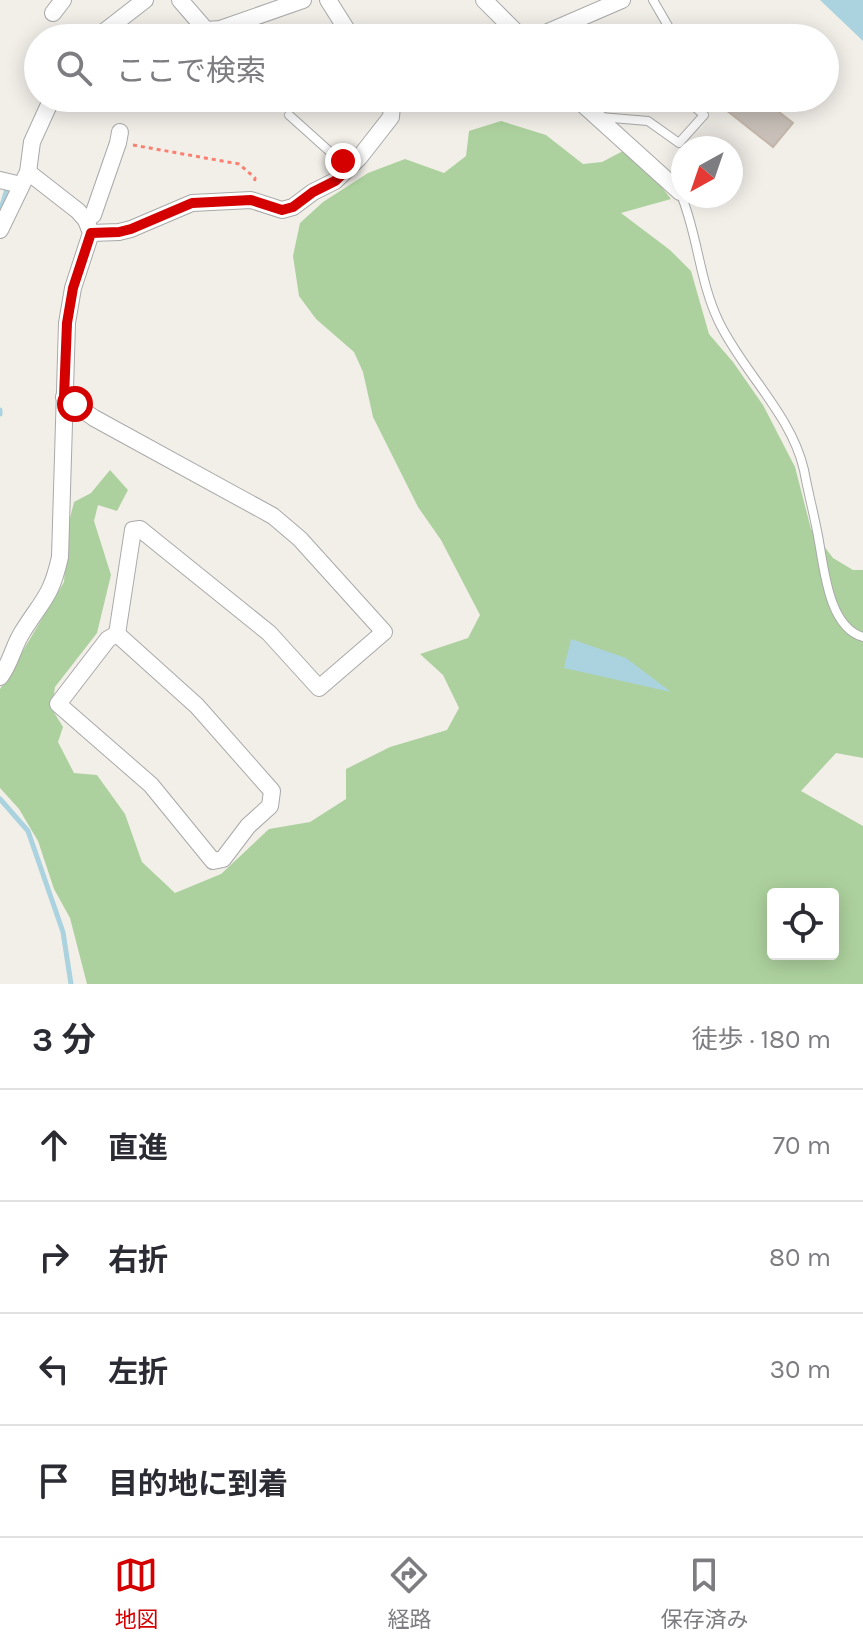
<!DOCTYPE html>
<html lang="ja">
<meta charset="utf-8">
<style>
body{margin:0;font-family:Karla,"Noto Sans JP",sans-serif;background:#f7f7f7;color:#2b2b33}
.controls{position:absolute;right:24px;bottom:24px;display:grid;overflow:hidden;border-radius:8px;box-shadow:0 4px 20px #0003}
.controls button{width:72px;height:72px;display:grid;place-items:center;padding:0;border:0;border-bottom:2px solid #e1e1e2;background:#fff;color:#2b2b33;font:40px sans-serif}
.compass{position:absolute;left:671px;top:136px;width:72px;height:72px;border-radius:50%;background:#fff;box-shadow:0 4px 20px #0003;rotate:220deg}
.stop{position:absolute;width:24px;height:24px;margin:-18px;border:6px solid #d40000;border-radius:50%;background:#fff}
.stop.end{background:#d40000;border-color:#fff;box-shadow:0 2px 8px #0008}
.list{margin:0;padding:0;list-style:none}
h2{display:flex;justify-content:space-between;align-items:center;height:104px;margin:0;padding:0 32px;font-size:34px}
h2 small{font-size:26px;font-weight:400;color:#7c7c81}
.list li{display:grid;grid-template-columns:52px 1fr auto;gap:24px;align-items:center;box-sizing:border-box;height:112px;padding:0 32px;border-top:2px solid #e1e1e2}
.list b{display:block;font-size:30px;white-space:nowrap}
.list em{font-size:26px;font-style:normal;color:#7c7c81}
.icon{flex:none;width:44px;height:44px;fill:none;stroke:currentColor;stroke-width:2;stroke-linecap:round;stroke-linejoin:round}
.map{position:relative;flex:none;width:863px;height:984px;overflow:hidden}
.search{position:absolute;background:#fff;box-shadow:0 4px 20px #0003;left:24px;right:24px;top:24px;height:88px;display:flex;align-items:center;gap:20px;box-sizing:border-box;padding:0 28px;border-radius:44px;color:#7c7c81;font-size:30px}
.sheet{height:552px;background:#fff}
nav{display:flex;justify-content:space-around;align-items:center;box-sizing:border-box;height:112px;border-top:2px solid #e1e1e2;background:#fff;font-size:22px;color:#7c7c81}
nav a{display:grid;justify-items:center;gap:4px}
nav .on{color:#d40000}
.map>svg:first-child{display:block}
.forest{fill:#add19e;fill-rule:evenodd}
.water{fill:#aad3df}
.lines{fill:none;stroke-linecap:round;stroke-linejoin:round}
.stream{stroke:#aad3df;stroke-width:5}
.building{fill:#c7bfb8;stroke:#c4b6ab;stroke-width:2}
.service-casing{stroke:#a9a9a9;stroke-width:10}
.minor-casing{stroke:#a9a9a9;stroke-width:18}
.path{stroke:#fa8072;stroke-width:3;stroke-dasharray:4 4;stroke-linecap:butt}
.service{stroke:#fff;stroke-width:8}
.minor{stroke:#fff;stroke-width:16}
.route{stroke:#d40000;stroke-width:10}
</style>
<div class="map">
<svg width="863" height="984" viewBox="0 0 863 984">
<rect width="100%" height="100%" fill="#f2efe9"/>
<path class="forest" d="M501 121 546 135 583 164 602 162 623 151 657 181 671 199 621 213 670 250 691 271 709 334 733 362 763 405 795 467 811 529 833 558 853 570H863V758L836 753 801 791 863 826V984H87L70 918 54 889 38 841 19 809 0 788V689L64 582 68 526 74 502 91 493 110 470 128 490 117 511 98 505 94 521 111 575 97 633 55 687 52 709 63 727 58 742 74 773 97 775 125 814 142 862 175 893 221 874 269 829 310 822 346 799V769L390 747 447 730 459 708 443 675 420 654 468 638 480 615 441 540 418 507 373 417 363 372 354 352 316 319 299 296 293 256 300 223 323 202 368 173 405 159 444 173 466 156 469 131ZM773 894H833V954H773Z"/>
<g class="water">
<path d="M820 0H863V41Z"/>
<path d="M571 639 626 658 671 692 564 668Z"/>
</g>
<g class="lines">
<g class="stream">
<path d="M0 212 7 189"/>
<path d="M0 410V414"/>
<path d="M0 799 28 831 63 932 71 984"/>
</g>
</g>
<path class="building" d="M711 98H761L793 123 773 147Z"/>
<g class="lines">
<g class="service-casing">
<g id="service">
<path d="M653 0 675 38"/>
<path d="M289 115 348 168"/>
<path d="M600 117 648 121 679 143 704 115 684 98"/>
<path d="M680 192C698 234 699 281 719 322 743 372 791 414 804 470 808 492 814 514 818 536 824 567 828 627 863 637"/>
</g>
</g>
<g class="minor-casing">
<g id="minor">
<path d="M180 0 206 30 220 29 303 0"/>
<path d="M328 0 352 38"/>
<path d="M484 0 522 38"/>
<path d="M53 13 63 0"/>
<path d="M96 38 145 0"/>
<path d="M534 38 622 0"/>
<path d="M576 98 680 192"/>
<path d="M392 105 407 98"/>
<path d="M0 180 21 185"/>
<path d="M86 220 93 215 118 143 120 132"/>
<path d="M0 230 28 172 32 142 52 98"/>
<path d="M91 233 119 232 131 229 192 203 251 200 282 210 293 207 313 192 335 181 359 158 391 117 392 105 387 98"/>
<path d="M64 397 94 418 273 516 300 539 384 632 319 688 269 633 140 529 133 530 117 634"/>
<path d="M117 634 197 706 272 791 270 806 248 826 223 859 213 861 151 785 58 704 108 639Z"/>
<path d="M0 677C11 663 13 646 23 631 43 599 51 597 60 557L67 323 73 288 91 233 86 220 78 211 28 172"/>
</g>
</g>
<path class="path" d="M133 145 239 164 255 178 254 185"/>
<use href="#service" class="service"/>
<use href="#minor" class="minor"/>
</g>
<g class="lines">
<path class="route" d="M75 404 64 397 67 323 73 288 91 233 119 232 131 229 192 203 251 200 282 210 293 207 313 192 335 181 349 168 343 161"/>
</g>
</svg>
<div class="controls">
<button><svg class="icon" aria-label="locate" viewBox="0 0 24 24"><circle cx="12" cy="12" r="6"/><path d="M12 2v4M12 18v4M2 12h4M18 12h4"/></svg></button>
</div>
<svg class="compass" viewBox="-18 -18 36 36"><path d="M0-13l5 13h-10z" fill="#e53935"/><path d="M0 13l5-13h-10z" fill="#7c7c81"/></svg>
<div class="stop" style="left:75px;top:404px"></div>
<div class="stop end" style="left:343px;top:161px"></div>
<div class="search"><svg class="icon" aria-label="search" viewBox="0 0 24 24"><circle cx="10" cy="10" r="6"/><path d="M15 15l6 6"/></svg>ここで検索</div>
</div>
<section class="sheet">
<h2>3 分<small>徒歩 · 180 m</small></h2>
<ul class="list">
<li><svg class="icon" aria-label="ahead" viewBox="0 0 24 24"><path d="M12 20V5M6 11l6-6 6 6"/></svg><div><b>直進</b></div><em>70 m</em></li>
<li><svg class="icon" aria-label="right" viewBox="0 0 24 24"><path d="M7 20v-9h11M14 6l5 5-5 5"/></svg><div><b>右折</b></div><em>80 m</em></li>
<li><svg class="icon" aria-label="left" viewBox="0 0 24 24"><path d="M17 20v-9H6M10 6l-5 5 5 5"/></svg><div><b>左折</b></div><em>30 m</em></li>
<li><svg class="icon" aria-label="arrive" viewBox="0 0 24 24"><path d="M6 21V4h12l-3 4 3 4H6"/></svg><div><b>目的地に到着</b></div></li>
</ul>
</section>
<nav>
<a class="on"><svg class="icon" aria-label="map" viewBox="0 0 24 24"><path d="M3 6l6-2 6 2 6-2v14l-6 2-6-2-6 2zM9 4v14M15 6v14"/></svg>地図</a>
<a><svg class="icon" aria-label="directions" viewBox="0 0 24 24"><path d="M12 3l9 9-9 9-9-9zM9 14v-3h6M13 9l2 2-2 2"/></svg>経路</a>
<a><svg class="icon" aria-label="saved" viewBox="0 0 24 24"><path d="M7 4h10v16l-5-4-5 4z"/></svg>保存済み</a>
</nav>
